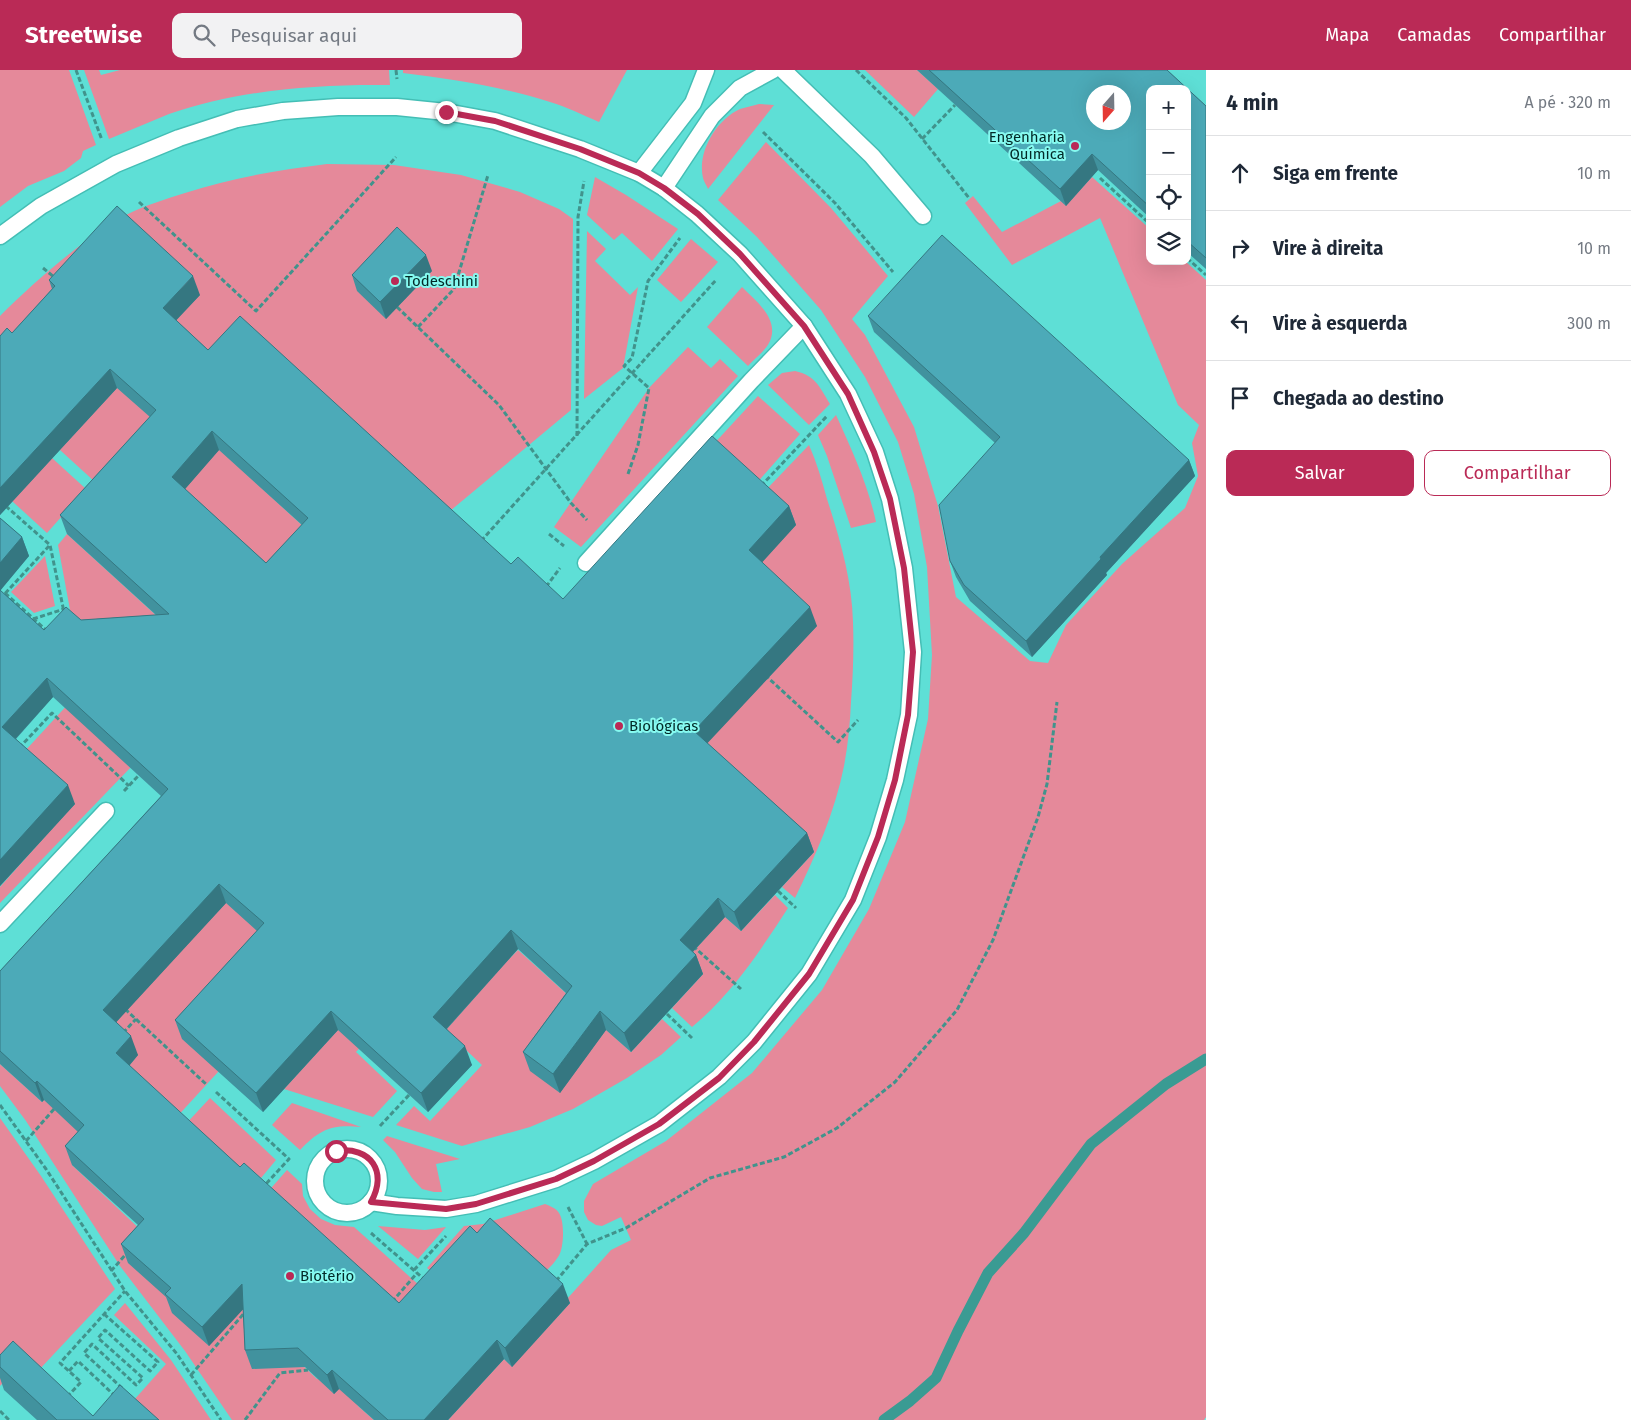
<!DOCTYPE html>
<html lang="pt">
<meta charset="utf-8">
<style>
body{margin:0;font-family:"Fira Sans",sans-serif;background:#f2f2f3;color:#1f2937}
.controls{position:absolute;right:15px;top:15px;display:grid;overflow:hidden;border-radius:10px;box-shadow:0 5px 20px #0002}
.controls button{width:45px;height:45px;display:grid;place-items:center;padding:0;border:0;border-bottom:1px solid #e0e1e3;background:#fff;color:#1f2937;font:25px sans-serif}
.compass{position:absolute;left:1086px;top:15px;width:45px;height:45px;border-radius:50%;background:#fff;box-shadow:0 5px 20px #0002;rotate:200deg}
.stop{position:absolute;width:15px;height:15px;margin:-11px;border:4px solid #ba2a56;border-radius:50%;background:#fff}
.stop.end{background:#ba2a56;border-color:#fff;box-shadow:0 1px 5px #0008}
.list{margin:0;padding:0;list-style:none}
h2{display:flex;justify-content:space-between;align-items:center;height:65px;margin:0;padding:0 20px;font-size:21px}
h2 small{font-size:16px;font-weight:400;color:#747a83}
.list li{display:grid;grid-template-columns:32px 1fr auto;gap:15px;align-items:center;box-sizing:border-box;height:75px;padding:0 20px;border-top:1px solid #e0e1e3}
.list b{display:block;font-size:19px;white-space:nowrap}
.list em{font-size:16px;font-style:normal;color:#747a83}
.actions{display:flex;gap:10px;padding:15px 20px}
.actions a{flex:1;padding:11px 0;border:1px solid #ba2a56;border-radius:10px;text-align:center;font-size:18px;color:#ba2a56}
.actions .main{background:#ba2a56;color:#fff}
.icon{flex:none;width:28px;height:28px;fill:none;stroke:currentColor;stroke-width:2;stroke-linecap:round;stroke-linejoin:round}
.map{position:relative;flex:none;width:1206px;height:1350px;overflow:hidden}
header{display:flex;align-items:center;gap:30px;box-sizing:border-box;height:70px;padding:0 25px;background:#ba2a56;color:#fff}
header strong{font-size:24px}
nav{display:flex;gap:28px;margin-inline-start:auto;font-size:18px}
.search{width:350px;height:45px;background:#f2f2f3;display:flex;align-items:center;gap:12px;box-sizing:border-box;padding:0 18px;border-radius:10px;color:#747a83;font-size:19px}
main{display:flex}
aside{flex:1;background:#fff}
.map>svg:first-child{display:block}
.built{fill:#5edfd6;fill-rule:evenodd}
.green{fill:#e5899a}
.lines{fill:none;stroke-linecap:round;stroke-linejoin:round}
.stream{stroke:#3a9b93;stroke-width:11}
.service-casing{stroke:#44beb5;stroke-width:19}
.path{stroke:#41938c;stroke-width:3;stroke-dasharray:5 2.5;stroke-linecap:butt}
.service{stroke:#fff;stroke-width:16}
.wall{fill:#41929e;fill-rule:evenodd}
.shaded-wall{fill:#357781}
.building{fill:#4caab8;stroke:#357781;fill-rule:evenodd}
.route{stroke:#ba2a56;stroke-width:6}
.poi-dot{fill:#ba2a56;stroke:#86faf0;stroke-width:2}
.labels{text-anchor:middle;stroke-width:4;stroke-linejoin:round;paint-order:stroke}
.poi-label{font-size:15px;fill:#022a27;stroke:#86faf0;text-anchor:start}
</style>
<header>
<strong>Streetwise</strong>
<div class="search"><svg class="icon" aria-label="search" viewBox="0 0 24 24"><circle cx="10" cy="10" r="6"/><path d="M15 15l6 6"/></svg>Pesquisar aqui</div>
<nav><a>Mapa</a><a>Camadas</a><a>Compartilhar</a></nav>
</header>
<main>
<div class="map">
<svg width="1206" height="1350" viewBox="0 0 1206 1350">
<rect width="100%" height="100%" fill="#78ede3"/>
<path class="built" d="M0 0H1206V1347L1204 1350H0ZM1150 19H1187V191H1150ZM1094 22H1124V52H1094Z"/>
<g class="green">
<path d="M0 0H69L96 75 83 81 81 88 64 101 28 116 0 137Z"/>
<path d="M84 0H99L101 5 120 0H389L390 15C315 14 240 20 169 44 149 52 129 61 109 69Z"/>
<path d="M403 0H627L599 52C583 45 567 37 550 32 502 17 453 9 403 3Z"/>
<path d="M865 0H917L938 19 914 47Z"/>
<path d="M759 34 774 35 708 119C707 116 704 112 703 108 697 82 716 50 740 39 746 37 753 36 759 34Z"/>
<path d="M766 72 831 138 888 206 852 249 865 265 914 357 938 436 956 527 1030 591 1048 593 1066 555 1122 494 1185 438 1198 406 1192 373 1199 355 1178 335 1100 148 1012 195 965 133 973 126 1002 162 1061 131 1066 135 1092 107 1150 159V191H1185L1206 210V1347L1204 1350H448L504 1289 512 1296 570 1233 567 1229 611 1180 631 1170 621 1147 602 1156 596 1155 588 1150 584 1142V1131L593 1114 666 1071 752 1003 822 920 869 839 905 752 928 649 932 585 927 497 914 424 898 372 865 307 821 240 757 167 718 130Z"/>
<path d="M327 94 394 95 461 105 520 122 559 139 573 149 571 340 444 446 215 299 56 229 305 458 265 504 106 422 60 380 0 292V246C36 210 83 169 128 144 146 135 166 129 185 123 231 108 278 100 327 94Z"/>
<path d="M595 107 626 125 678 159 652 191 622 163 614 170 587 145Z"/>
<path d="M587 161 606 179 595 191 630 225 638 217 623 298 584 329Z"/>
<path d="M691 169 718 192 681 232 657 210Z"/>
<path d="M742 217C756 231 781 250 769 273 765 281 754 289 748 296L707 257Z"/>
<path d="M688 277 711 298 720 289 738 306 581 477 554 457 649 318Z"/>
<path d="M795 301C816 306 819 316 830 334L809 355 768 315 782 303Z"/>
<path d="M758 326 800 364 754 416 603 494Z"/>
<path d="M836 345C852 380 868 415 876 452L851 458 827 386 818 365Z"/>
<path d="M809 375C817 393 822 411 827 429 840 469 852 510 853 552 854 579 853 605 851 632 850 654 848 675 844 696 835 742 815 787 795 828L782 817 814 782 701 680 712 667 695 565 762 424Z"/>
<path d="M52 388 86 419 47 463 0 420V401Z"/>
<path d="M67 464 252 633 73 556 58 475Z"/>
<path d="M45 486 55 536 34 543 11 522Z"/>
<path d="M107 592 131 697 0 833V817L74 734 0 708Z"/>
<path d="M635 766 741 861 775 825 788 838C760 881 732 924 692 957L672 938 703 904Z"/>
<path d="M274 780 319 820 218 1002 174 1050 72 1095 146 1165 183 1057 210 1028 276 1090 261 1108 246 1095 297 1290 317 1309 325 1306 380 1274 358 1336 374 1350H232L185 1281 120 1196 26 1051 0 1016V994L42 1032Z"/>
<path d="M518 880 631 982 662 949 681 967 661 985 627 1008 573 1039 530 1057 462 1076 396 1055 414 1036 430 1051 482 995 387 906 510 888Z"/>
<path d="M374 920 395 940 356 982 397 1021 373 1047 284 1019Z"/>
<path d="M292 1033 361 1057C332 1054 320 1059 300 1080L272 1055Z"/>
<path d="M0 1048 41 1106 115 1219 37 1302 23 1290 0 1316Z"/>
<path d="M387 1066 460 1089 436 1094 442 1122H434L422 1119 412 1108 395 1082 383 1070Z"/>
<path d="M287 1100 302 1114 303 1126 310 1139 321 1149 335 1155 354 1157 429 1224 416 1262 265 1125Z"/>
<path d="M545 1134C550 1136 556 1138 559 1143 565 1152 564 1179 558 1187 555 1192 551 1196 547 1200L498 1155 483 1170 437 1206 427 1198 464 1156 483 1154Z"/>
<path d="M378 1156 425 1160 446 1157 418 1189Z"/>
<path d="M125 1233 171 1290 211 1350H139L126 1339 166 1294 114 1245Z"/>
</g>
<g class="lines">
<path class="stream" d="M884 1350 910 1331 936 1308 958 1261 988 1203 1024 1163 1091 1074 1166 1014 1206 989"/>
<g class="service-casing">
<g id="service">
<path d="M783 0 872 86 923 146"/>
<path d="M639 103 693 33 706 0"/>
<path d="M664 118 712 46 740 18 773 0"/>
<path d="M0 166 41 136 116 94 179 68 237 49 283 41 338 37H397L446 42 495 51 580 79 639 103 664 118 697 144 740 184 804 256 848 324 875 382 890 429 904 498 913 582 909 645 895 710 878 767 853 830 809 904 754 972 719 1007 659 1054 594 1091 556 1109 476 1134 446 1139 397 1136 371 1132"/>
<path d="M586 493 751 311 804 256"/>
<path d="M0 854 106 741"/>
<circle cx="347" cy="1111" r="32"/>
</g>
</g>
<g class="path">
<path d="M76 0 102 70"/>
<path d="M396 0 397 9"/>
<path d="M856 0 906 48 969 128"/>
<path d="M763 62 835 133 893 202"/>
<path d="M922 69 955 35"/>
<path d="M1100 108 1150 154"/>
<path d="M139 132 256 241 396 87"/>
<path d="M1187 188 1206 205"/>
<path d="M43 198 54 207"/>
<path d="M397 237 499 335 571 433 587 450"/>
<path d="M418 257 454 219 488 105"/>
<path d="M577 366 578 147 584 111"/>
<path d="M628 404 638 375 649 318 624 296 632 288 648 211 680 168"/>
<path d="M761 416 827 346"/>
<path d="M0 431 50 475 64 542"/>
<path d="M549 464 564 476"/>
<path d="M481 471 716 210"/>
<path d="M546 517 560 498"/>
<path d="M5 523 47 561"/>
<path d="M0 529 49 476"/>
<path d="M33 549 64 539"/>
<path d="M765 605 838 672 858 650"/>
<path d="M19 678 52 643 129 716"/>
<path d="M124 721 139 705"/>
<path d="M778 821 796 838"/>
<path d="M693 876 741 919"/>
<path d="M125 939 207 1015"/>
<path d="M667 944 692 968"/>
<path d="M123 963 136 949"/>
<path d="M216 1022 289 1089 265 1115"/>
<path d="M0 1035 46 1099 125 1221 177 1284 221 1350"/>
<path d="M380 1056 409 1025"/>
<path d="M26 1071 55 1038"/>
<path d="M568 1137 587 1174"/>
<path d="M371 1163 425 1210"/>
<path d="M414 1200 446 1166"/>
<path d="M111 1201 127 1183"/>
<path d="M556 1211 587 1174 626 1158 710 1108 784 1087 837 1058 895 1012 957 940 993 870 1038 747 1047 714 1057 632"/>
<path d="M392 1232 417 1203"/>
<path d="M104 1244 158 1292 150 1301 105 1260 98 1268 143 1308 136 1315 92 1274 84 1283 122 1318"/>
<path d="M69 1301 78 1291 114 1325"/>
<path d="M191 1305 246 1241"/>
<path d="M67 1327 81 1312 60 1293 125 1221"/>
<path d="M0 1341 9 1350"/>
<path d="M245 1350 280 1303 308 1300"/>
</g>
<use href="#service" class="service"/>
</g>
<g class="wall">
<path d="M917 0H1167L1206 36V199L1187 182V19H1150V148L1098 100 1066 136Z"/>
<path d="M432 201 386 249 357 221 352 205Z"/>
<path d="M49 210 200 225 176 250 208 280 511 494 563 529 789 436 796 455 762 492 817 556 707 673 807 763 814 782 741 861 725 847 693 882 696 885 703 904 631 982 606 960 560 1023 530 1001 523 982 566 923 518 879 447 959 472 995 428 1042 338 960 263 1042 182 969 175 950 257 861 226 833 116 952 138 985 129 996 240 1097 399 1233 477 1163 570 1233 512 1297 504 1289 448 1350H374L339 1319 334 1324 305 1297 252 1299 245 1280 243 1239 209 1276 172 1243 166 1227 128 1193 121 1174 138 1155 72 1095 65 1076 78 1062 44 1030 42 1032 0 994V901L161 726 53 627 16 669 75 734 0 816V448L22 467 29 486 0 520 44 560 81 550 156 545 67 464 60 445 150 347 117 318 0 445V266L12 263 52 219ZM219 380 302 455 266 493 185 419Z"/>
<path d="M868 246 1189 390 1195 406 1106 503 1107 505 1032 587 970 531 956 507 950 491 995 373 874 262Z"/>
<path d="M0 1285 93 1346 159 1350H37L4 1320 0 1308Z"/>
</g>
<g class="shaded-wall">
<path d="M1092 84 1098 100 1066 136 1060 119Z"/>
<path d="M426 185 432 201 386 249 380 232Z"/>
<path d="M193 206 200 225 170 257 163 238Z"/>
<path d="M110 299 117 318 0 445V418Z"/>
<path d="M212 361 219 380 179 426 172 407Z"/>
<path d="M1189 390 1195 406 1106 503 1107 505 1032 587 1026 571 1100 487Z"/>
<path d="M789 436 796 455 756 499 749 480Z"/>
<path d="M22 467 29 486 0 521V493Z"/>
<path d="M810 537 817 556 701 680 694 661Z"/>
<path d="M47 608 53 627 9 676 2 657Z"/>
<path d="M68 715 75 734 0 816V790Z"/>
<path d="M807 763 814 782 741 861 734 842Z"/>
<path d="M219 814 226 833 110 959 103 940Z"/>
<path d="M718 828 725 847 686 889 680 870Z"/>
<path d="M511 860 518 879 440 966 433 947Z"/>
<path d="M696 885 703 904 631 982 624 963Z"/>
<path d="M331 941 338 960 263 1042 256 1023Z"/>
<path d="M600 941 606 960 560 1023 553 1004Z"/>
<path d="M131 966 138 985 123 1003 116 983Z"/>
<path d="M465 976 472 995 428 1042 421 1023Z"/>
<path d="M37 1011 44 1030 42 1032 35 1013Z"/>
<path d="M242 1214 249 1233 209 1276 202 1257Z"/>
<path d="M563 1214 570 1233 512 1297 505 1278Z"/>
<path d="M497 1270 504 1289 448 1350H424Z"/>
<path d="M332 1300 339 1319 334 1324 327 1305Z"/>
</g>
<g class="building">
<path d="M929 0H1167L1206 36V188L1187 171V19H1150V137L1092 84 1060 119ZM1094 22H1124V52H1094Z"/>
<path d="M117 136 193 206 163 238 208 280 240 246 511 494 518 487 563 529 712 366 789 436 749 480 810 537 694 661 807 763 734 842 718 828 680 870 696 885 624 963 600 941 553 1004 523 982 572 916 511 860 433 947 465 976 421 1023 331 941 256 1023 175 950 264 853 219 814 103 940 131 966 116 983 240 1097 244 1093 399 1233 470 1156 477 1163 490 1148 563 1214 505 1278 497 1270 424 1350H388L332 1300 327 1305 298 1278 245 1280 242 1214 202 1257 165 1224 171 1218 121 1174 144 1149 65 1076 84 1055 37 1011 35 1013 0 981V901L168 719 47 608 2 657 68 715 0 790V520L44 560 66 537 81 550 169 544 60 445 156 340 110 299 0 418V266L7 258 12 263 55 216 49 210ZM212 361 308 448 266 493 172 407Z"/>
<path d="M397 157 426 185 380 232 352 205Z"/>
<path d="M942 165 1189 390 1100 487 1101 489 1026 571 964 515 950 491 939 435 1000 367 868 246Z"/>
<path d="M0 448 22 467 0 493Z"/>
<path d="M13 1271 93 1346 120 1315 159 1350H57L0 1297V1285Z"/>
</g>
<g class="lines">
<path class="route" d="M336 1081C371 1076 388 1102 371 1132L446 1139 476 1134 556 1109 594 1091 659 1054 719 1008 754 972 809 904 853 830 878 767 895 710 908 645 913 582 904 498 890 429 874 382 848 324 804 256 740 184 698 144 664 118 639 103 580 79 495 51 446 42"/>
</g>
<g class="poi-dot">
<circle cx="1075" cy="76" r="5"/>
<circle cx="395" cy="211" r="5"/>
<circle cx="619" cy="656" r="5"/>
<circle cx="290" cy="1206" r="5"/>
</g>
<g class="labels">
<g class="poi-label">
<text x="1065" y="72" text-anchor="end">Engenharia<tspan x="1065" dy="17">Química</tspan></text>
<text x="405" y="216">Todeschini</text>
<text x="629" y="661">Biológicas</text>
<text x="300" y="1211">Biotério</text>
</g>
</g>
</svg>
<div class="controls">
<button>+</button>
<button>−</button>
<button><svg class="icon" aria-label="locate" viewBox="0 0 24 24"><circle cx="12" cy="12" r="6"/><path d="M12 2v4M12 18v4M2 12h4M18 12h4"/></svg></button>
<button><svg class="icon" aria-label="layers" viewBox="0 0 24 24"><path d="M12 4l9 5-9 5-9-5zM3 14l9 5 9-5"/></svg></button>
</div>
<svg class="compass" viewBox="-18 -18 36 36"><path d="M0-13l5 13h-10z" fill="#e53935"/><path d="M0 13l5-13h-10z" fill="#747a83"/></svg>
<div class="stop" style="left:336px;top:1081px"></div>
<div class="stop end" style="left:446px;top:42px"></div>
</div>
<aside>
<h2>4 min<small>A pé · 320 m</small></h2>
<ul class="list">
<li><svg class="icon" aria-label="ahead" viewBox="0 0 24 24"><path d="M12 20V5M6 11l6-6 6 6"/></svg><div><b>Siga em frente</b></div><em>10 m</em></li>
<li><svg class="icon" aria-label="right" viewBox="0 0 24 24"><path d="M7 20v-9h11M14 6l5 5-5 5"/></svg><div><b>Vire à direita</b></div><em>10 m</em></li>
<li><svg class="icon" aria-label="left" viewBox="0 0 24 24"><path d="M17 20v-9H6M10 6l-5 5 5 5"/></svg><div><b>Vire à esquerda</b></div><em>300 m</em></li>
<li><svg class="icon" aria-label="arrive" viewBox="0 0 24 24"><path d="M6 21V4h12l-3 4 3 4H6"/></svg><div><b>Chegada ao destino</b></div></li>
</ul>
<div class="actions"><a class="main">Salvar</a><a>Compartilhar</a></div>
</aside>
</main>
